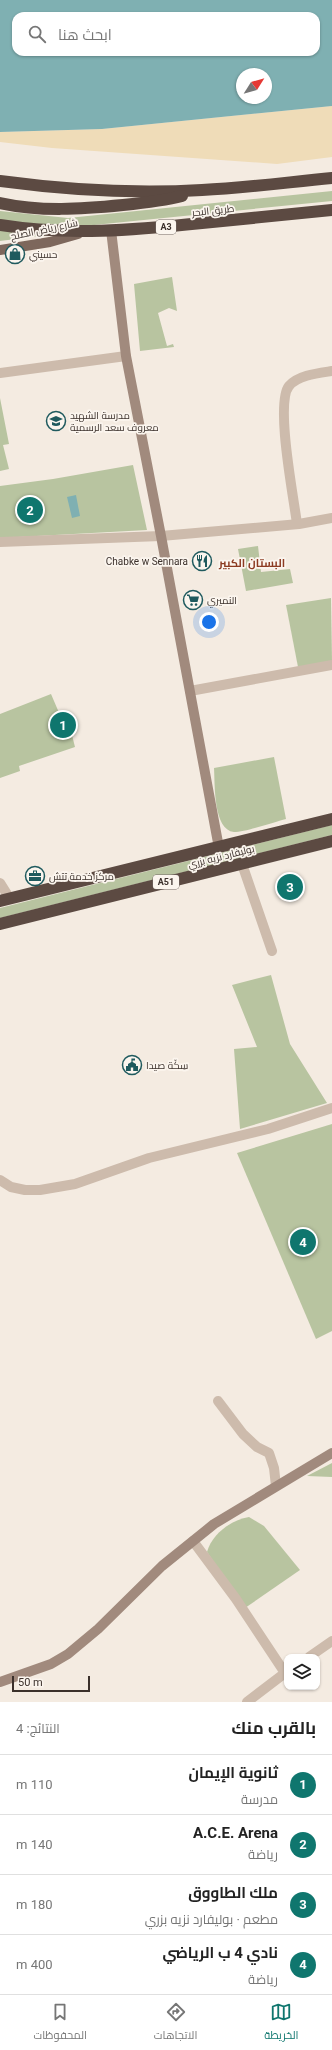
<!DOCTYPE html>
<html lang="ar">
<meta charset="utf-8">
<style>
body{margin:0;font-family:Roboto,Cairo,sans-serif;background:#f2f2f2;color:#222;direction:rtl}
.controls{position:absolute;right:12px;bottom:12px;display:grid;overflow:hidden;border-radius:8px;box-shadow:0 1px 3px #0004}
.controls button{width:36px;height:36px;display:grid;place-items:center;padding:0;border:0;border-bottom:1px solid #e0e0e0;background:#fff;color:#222;font:20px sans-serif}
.compass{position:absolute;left:236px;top:68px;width:36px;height:36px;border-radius:50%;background:#fff;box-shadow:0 1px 3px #0004;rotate:53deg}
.scale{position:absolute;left:12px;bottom:10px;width:78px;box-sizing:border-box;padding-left:4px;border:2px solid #3b302b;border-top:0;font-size:11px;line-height:14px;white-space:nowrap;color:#3b302b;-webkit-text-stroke:3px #fbf5ee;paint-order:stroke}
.you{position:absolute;left:209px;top:622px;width:14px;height:14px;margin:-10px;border:3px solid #fff;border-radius:50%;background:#1a73e8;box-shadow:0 0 0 6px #1a73e833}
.badge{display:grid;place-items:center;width:26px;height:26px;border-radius:50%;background:#0f766e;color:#fff;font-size:13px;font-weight:700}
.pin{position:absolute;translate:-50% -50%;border:2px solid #fff;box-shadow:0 1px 4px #0006}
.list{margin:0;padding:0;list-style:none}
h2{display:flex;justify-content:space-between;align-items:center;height:52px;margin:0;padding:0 16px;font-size:17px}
h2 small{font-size:13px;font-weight:400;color:#767676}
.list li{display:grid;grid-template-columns:26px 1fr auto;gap:12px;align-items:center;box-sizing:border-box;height:60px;padding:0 16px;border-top:1px solid #e0e0e0}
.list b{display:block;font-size:15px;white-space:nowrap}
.list p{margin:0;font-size:13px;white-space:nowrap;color:#767676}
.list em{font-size:13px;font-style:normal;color:#767676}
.icon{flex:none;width:22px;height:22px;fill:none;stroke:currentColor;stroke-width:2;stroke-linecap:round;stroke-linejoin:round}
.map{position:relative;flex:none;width:332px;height:1702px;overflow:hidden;direction:ltr}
.search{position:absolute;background:#fff;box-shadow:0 1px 3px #0004;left:12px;right:12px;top:12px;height:44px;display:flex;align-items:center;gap:10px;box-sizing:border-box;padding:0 14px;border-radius:12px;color:#767676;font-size:15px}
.sheet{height:292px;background:#fff}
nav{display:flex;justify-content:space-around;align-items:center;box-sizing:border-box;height:56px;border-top:1px solid #e0e0e0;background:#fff;font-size:11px;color:#767676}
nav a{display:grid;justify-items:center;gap:2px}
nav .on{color:#0f766e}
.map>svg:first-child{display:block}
.green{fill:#b8c4a0}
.sand{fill:#efdcb8}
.water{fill:#7fb0b2;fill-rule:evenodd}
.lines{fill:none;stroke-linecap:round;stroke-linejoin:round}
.street{stroke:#cdbbac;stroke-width:10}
.secondary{stroke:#a18a7d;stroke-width:10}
.primary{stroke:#7d675c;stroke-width:10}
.highway{stroke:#5c4a42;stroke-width:12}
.labels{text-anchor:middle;stroke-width:3.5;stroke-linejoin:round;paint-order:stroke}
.shield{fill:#fbf5ee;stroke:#756b66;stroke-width:1}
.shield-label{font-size:9px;font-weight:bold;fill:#3b302b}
.street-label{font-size:10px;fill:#3b302b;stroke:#fbf5ee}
.poi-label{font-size:10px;fill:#3b302b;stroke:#fbf5ee;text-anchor:start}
.neighbourhood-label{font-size:11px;font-weight:bold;fill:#8c3b22;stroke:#fbf5ee}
</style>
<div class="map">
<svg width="332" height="1702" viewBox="0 0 332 1702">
<rect width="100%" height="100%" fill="#f4ebe1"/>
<g class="green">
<path d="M332 191V201L94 225 67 226 0 221V211L68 218Z"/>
<path d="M0 230 48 235 0 241Z"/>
<path d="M172 277 177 311 169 308 158 313 167 346 173 344 174 347 140 351 134 284Z"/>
<path d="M0 398 9 444 3 445 9 469 0 471Z"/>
<path d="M133 465 147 530 0 538V486L53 479Z"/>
<path d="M258 546 261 572 290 569 293 583 246 591 238 549Z"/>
<path d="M331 598 332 661 298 667 286 605Z"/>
<path d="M51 694 69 736 72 735 75 747 19 766 20 771 0 778V714Z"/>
<path d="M274 757 286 819C274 822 246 832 234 832 213 830 215 784 214 768Z"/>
<path d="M332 825V835L0 918V908Z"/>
<path d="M271 975 290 1044 327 1103 240 1129 234 1049 257 1047 232 985Z"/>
<path d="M332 1124V1331L316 1339 237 1153Z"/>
<path d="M332 1463V1477L307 1476Z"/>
<path d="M249 1517 264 1526 300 1570 245 1608 207 1552C212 1534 231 1520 249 1517Z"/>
</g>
<path class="sand" d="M332 106V157L277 164 52 148 0 142V132L102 129Z"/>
<g class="water">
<path d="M0 0H332V106L102 129 0 132ZM16 16H316V52H16ZM242 74H266V98H242Z"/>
<path d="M76 495 80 516 72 518 67 497Z"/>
</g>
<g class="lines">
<g class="street">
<path d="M0 373 126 356"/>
<path d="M297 524C294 499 275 403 289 386 298 375 319 373 332 371"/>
<path d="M0 542 161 536 299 524 332 518"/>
<path d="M190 691 332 665"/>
<path d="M242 864 272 951"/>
<path d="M0 883 10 899"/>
<path d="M0 1180 11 1187 25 1190H40L75 1184 149 1158 268 1129 332 1108"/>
<path d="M218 1401 243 1434 257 1447 269 1453 274 1468 276 1486"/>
<path d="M193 1541 236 1599 285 1673 247 1702"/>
<path d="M309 1657 332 1641"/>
</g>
<g class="secondary">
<path d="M111 230 126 356 161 536 219 848"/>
<path d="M0 1682 51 1664 68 1654 98 1629 162 1566 214 1524 332 1453"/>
</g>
<path class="primary" d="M0 250 50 242 78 234"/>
<g class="highway">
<path d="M0 181C67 190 135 194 202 190 246 188 289 182 332 178"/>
<path d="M0 203C41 212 82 209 123 205 143 203 163 201 182 196"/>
<path d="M0 225C68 236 135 230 202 223 246 219 289 214 332 210"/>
<path d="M0 901 332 819"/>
<path d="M0 924 332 841"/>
</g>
</g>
<defs>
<g id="shop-ring" transform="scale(1)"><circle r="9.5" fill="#fbf5ee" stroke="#1f5a5e" stroke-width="1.5"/><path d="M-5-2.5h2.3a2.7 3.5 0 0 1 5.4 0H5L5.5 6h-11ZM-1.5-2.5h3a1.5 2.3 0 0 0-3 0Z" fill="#1f5a5e"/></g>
<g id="school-ring" transform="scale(1)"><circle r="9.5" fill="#fbf5ee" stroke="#1f5a5e" stroke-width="1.5"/><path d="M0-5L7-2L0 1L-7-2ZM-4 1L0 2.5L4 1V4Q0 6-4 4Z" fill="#1f5a5e"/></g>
<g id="restaurant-ring" transform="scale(1)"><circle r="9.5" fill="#fbf5ee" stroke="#1f5a5e" stroke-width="1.5"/><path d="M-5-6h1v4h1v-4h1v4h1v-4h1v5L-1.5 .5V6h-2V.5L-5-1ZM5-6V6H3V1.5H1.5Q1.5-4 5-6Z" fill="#1f5a5e"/></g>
<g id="supermarket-ring" transform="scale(1)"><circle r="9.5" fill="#fbf5ee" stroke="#1f5a5e" stroke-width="1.5"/><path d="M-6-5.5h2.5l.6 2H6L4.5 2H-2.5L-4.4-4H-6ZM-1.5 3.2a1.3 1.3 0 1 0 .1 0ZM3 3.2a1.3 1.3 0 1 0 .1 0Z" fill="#1f5a5e"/></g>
<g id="office-ring" transform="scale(1)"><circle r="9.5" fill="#fbf5ee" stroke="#1f5a5e" stroke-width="1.5"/><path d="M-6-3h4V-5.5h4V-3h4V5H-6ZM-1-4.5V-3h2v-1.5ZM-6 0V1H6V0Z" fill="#1f5a5e"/></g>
<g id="civic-ring" transform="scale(1)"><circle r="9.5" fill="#fbf5ee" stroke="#1f5a5e" stroke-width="1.5"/><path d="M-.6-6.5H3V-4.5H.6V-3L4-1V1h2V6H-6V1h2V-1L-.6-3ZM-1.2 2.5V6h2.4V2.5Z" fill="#1f5a5e"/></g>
</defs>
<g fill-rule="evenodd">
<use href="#shop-ring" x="15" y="254"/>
<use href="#school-ring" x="56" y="421"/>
<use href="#restaurant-ring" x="202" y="561"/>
<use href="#supermarket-ring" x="193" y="600"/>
<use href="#office-ring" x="35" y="876"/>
<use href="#civic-ring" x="132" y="1065"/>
</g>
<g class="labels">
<g class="shield">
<rect x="156" y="220" width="20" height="14" rx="3"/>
<rect x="153" y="875" width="26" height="14" rx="3"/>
</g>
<g class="shield-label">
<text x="166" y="230">A3</text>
<text x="166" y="885">A51</text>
</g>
<g class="street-label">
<text transform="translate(213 210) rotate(-6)" y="4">طريق البحر</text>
<text transform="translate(44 229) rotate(-12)" y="4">شارع رياض الصلح</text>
<text transform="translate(221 856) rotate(-14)" y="4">بوليفارد نزيه بزري</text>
</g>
<g class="poi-label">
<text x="29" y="258">حسيني</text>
<text x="70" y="419">مدرسة الشهيد<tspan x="70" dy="12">معروف سعد الرسمية</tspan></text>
<text x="188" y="565" text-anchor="end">Chabke w Sennara</text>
<text x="207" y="604">النميري</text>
<text x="49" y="880">مركز خدمة تتش</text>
<text x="146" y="1069">سِكّة صيدا</text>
</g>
<g class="neighbourhood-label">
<text x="252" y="567">البستان الكبير</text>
</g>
</g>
</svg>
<div class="controls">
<button><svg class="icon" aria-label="layers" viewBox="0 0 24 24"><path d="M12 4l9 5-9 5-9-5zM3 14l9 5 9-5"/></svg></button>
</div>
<svg class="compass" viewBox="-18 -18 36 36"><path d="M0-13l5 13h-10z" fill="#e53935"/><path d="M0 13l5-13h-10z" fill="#767676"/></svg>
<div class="scale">50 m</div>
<div class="you"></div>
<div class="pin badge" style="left:63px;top:725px">1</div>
<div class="pin badge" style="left:30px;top:510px">2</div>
<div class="pin badge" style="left:290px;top:887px">3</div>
<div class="pin badge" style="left:303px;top:1242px">4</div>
<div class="search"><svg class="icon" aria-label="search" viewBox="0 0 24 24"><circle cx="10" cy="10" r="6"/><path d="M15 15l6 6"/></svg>ابحث هنا</div>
</div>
<section class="sheet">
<h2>بالقرب منك<small>النتائج: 4</small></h2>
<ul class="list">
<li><span class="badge">1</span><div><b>ثانوية الإيمان</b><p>مدرسة</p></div><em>110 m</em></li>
<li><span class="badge">2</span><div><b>A.C.E. Arena</b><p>رياضة</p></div><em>140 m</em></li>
<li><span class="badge">3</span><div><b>ملك الطاووق</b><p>مطعم · بوليفارد نزيه بزري</p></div><em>180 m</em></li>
<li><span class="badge">4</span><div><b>نادي 4 ب الرياضي</b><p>رياضة</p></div><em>400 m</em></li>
</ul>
</section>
<nav>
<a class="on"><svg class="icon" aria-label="map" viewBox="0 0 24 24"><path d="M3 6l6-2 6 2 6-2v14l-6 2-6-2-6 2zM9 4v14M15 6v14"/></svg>الخريطة</a>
<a><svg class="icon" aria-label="directions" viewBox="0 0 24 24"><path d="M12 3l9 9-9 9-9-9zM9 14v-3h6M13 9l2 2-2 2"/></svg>الاتجاهات</a>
<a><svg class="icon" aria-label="saved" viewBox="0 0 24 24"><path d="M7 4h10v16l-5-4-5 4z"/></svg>المحفوظات</a>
</nav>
